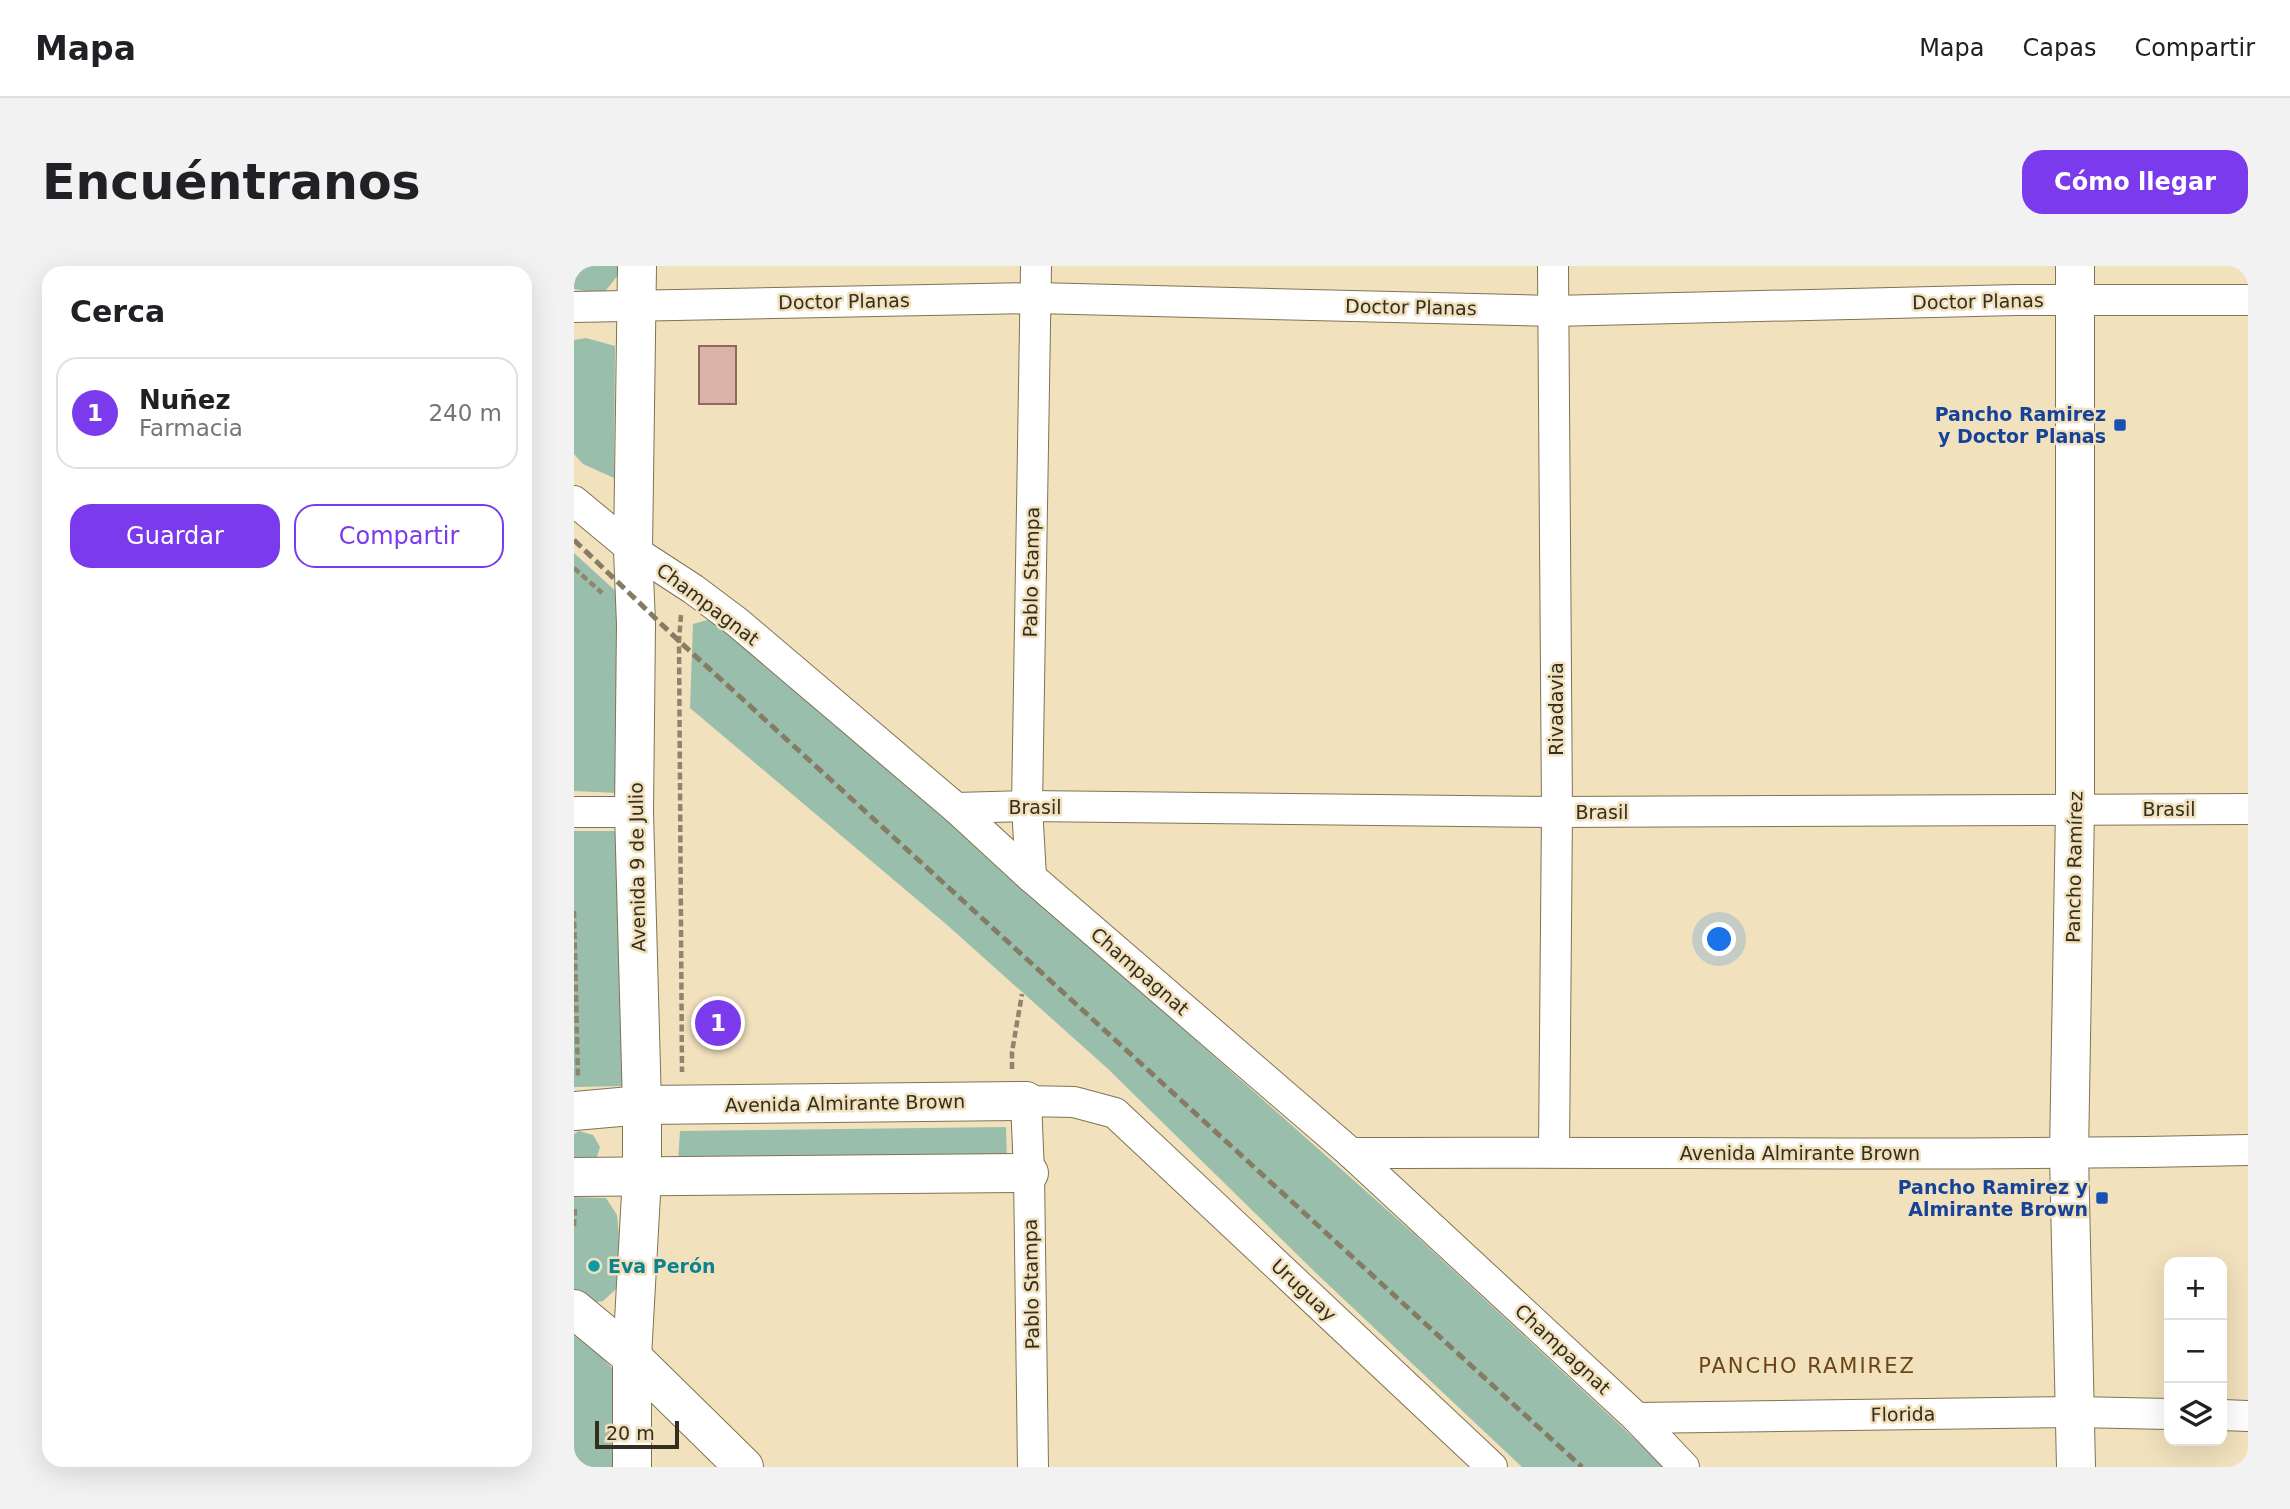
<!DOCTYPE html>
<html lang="es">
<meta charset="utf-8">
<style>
body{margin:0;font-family:"DejaVu Sans",sans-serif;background:#f2f2f2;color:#202124}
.controls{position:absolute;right:21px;bottom:21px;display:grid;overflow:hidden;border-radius:14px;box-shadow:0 7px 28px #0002}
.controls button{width:63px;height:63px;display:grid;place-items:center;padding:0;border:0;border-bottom:2px solid #e0e0e0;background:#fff;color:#202124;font:35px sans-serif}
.scale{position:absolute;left:21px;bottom:18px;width:84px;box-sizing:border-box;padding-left:7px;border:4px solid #342e20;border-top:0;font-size:19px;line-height:24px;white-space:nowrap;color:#342e20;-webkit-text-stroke:5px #f1e1bd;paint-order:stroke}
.you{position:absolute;left:1146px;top:674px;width:24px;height:24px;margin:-18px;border:5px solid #fff;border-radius:50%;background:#1a73e8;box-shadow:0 0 0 10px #1a73e833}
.badge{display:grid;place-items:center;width:46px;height:46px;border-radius:50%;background:#7c3aed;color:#fff;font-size:23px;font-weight:700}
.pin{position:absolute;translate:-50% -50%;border:4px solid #fff;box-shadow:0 2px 7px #0006}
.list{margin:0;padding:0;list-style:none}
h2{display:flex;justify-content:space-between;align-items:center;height:91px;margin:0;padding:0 28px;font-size:30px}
h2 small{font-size:23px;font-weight:400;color:#757577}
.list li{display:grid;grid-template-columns:46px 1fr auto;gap:21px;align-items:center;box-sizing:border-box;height:112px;margin:0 14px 14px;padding:0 14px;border:2px solid #e0e0e0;border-radius:21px}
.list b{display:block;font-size:26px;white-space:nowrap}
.list p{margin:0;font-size:23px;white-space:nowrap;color:#757577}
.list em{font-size:23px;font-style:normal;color:#757577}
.actions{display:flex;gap:14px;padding:21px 28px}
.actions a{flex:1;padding:16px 0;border:2px solid #7c3aed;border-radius:21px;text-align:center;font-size:24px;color:#7c3aed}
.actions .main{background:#7c3aed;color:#fff}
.icon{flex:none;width:38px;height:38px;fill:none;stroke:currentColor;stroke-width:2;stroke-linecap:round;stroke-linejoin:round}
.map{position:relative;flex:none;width:1674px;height:1201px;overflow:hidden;border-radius:21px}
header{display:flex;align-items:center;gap:42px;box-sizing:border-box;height:98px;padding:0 35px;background:#fff;border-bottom:2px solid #e0e0e0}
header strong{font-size:33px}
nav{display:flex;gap:38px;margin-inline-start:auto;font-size:24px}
.intro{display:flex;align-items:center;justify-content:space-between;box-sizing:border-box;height:168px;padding:0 42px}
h1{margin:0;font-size:49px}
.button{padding:18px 32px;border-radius:21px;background:#7c3aed;color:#fff;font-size:24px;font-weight:700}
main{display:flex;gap:42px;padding:0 42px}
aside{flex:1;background:#fff;border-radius:21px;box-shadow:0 7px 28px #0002}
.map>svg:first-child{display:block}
.green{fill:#99beac}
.building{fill:#dbb2a7;stroke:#8c685d;stroke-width:2}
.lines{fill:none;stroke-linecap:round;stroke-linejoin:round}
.street-casing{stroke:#817353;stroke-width:32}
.secondary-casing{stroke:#817353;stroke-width:40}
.path{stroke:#8f846c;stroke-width:4.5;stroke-dasharray:7 3.5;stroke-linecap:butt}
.street{stroke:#fff;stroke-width:30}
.secondary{stroke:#fff;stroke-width:38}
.rail{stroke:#867c64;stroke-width:5;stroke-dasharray:10 5;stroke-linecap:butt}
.transit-dot{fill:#1a4fb4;stroke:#f1e1bd;stroke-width:2.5}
.culture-dot{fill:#0f9aa8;stroke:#f1e1bd;stroke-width:2.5}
.labels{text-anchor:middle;stroke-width:5;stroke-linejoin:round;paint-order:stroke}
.street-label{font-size:19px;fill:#342e20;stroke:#f1e1bd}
.transit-label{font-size:19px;font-weight:bold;fill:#164399;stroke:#f1e1bd;text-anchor:end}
.culture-label{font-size:19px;font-weight:bold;fill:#0d838f;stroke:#f1e1bd;text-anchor:start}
.neighbourhood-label{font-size:21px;letter-spacing:2px;fill:#6b4516;stroke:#f1e1bd}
</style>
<header>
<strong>Mapa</strong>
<nav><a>Mapa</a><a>Capas</a><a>Compartir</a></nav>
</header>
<div class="intro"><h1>Encuéntranos</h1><a class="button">Cómo llegar</a></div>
<main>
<aside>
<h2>Cerca<small></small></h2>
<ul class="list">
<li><span class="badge">1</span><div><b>Nuñez</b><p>Farmacia</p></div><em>240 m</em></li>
</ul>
<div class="actions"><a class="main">Guardar</a><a>Compartir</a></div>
</aside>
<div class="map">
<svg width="1674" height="1201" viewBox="0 0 1674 1201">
<rect width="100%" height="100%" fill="#f1e1bd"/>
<g class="green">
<path d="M0 0H44V9L29 28 0 23Z"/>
<path d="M12 72 41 80 40 212 9 198 0 188V74Z"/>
<path d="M0 287 46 329 44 527 0 525Z"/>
<path d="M140 352 491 658 839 967 1091 1201H948L743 1008 533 802 372 658 116 442 119 358Z"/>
<path d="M0 565H44L51 820 0 821Z"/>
<path d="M432 861 433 897 104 896 106 865Z"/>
<path d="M5 865 19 869 26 881 22 894 0 899V868Z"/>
<path d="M0 931 32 932 43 949 45 970 42 1023 29 1035 14 1038 0 1025Z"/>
<path d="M0 1063 42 1106V1201H0Z"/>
</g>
<rect class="building" x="125" y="80" width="37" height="58"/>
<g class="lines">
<g class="street-casing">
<g id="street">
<path d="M979 0 983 546 980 885"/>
<path d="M0 41 462 32 979 45 1442 34H1674"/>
<path d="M0 235 59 284 119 323 163 356 382 542 457 611 777 887 1063 1152 1110 1201"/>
<path d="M382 542 453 540 983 546 1674 543"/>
<path d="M0 546H60"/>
<path d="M457 611 453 540 462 0"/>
<path d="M777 887C1076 885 1375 891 1674 884"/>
<path d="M1648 1149 1674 1150"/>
<path d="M1063 1152 1502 1146 1595 1148"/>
<path d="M459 1201 455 907 452 835 500 836 541 847 918 1201"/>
</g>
</g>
<g class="secondary-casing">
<g id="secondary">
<path d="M1501 0V543L1495 888 1502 1201"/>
<path d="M0 845 68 839 452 835"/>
<path d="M0 911 455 907"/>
<path d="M0 1043 58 1091 170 1201"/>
<path d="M58 1201V1091L68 910V839L60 546 62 358 59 284 63 0"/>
</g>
</g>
<g class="path">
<path d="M0 13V0"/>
<path d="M0 302 28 327"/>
<path d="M107 349 105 375 108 806"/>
<path d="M0 645 4 812"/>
<path d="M438 803V786L448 728"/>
<path d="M0 960 1 943"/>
</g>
<use href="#street" class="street"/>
<use href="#secondary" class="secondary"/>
<path class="rail" d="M0 274 105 375 1008 1201"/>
</g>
<g class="transit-dot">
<rect x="1539" y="152" width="14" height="14" rx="3.5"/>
<rect x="1521" y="925" width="14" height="14" rx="3.5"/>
</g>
<circle class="culture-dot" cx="20" cy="1000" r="7"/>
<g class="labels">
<g class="street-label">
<text transform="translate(270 35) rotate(-1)" y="7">Doctor Planas</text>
<text transform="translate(1404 35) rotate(-1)" y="7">Doctor Planas</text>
<text transform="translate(837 41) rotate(1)" y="7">Doctor Planas</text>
<text transform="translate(457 306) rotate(-89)" y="7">Pablo Stampa</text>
<text transform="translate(134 338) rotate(37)" y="7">Champagnat</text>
<text transform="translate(982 443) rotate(-90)" y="7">Rivadavia</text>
<text x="461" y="548">Brasil</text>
<text x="1595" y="550">Brasil</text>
<text x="1028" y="553">Brasil</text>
<text transform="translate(63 601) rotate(-91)" y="7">Avenida 9 de Julio</text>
<text transform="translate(1500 601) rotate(-89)" y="7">Pancho Ramírez</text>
<text transform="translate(566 705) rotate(41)" y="7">Champagnat</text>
<text transform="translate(271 837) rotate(-1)" y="7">Avenida Almirante Brown</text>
<text x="1226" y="894">Avenida Almirante Brown</text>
<text transform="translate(457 1018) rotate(-91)" y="7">Pablo Stampa</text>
<text transform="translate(730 1024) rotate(43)" y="7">Uruguay</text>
<text transform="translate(989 1083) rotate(43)" y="7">Champagnat</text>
<text transform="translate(1329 1148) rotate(-1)" y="7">Florida</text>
</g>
<g class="transit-label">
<text x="1532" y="155">Pancho Ramirez<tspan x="1532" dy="22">y Doctor Planas</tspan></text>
<text x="1514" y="928">Pancho Ramirez y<tspan x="1514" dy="22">Almirante Brown</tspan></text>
</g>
<g class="culture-label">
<text x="34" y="1007">Eva Perón</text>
</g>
<g class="neighbourhood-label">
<text x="1233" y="1107">PANCHO RAMIREZ</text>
</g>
</g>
</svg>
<div class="controls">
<button>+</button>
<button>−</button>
<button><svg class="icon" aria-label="layers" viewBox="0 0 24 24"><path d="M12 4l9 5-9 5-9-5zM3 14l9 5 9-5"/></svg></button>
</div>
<div class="scale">20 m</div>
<div class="you"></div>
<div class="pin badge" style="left:144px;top:757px">1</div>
</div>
</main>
